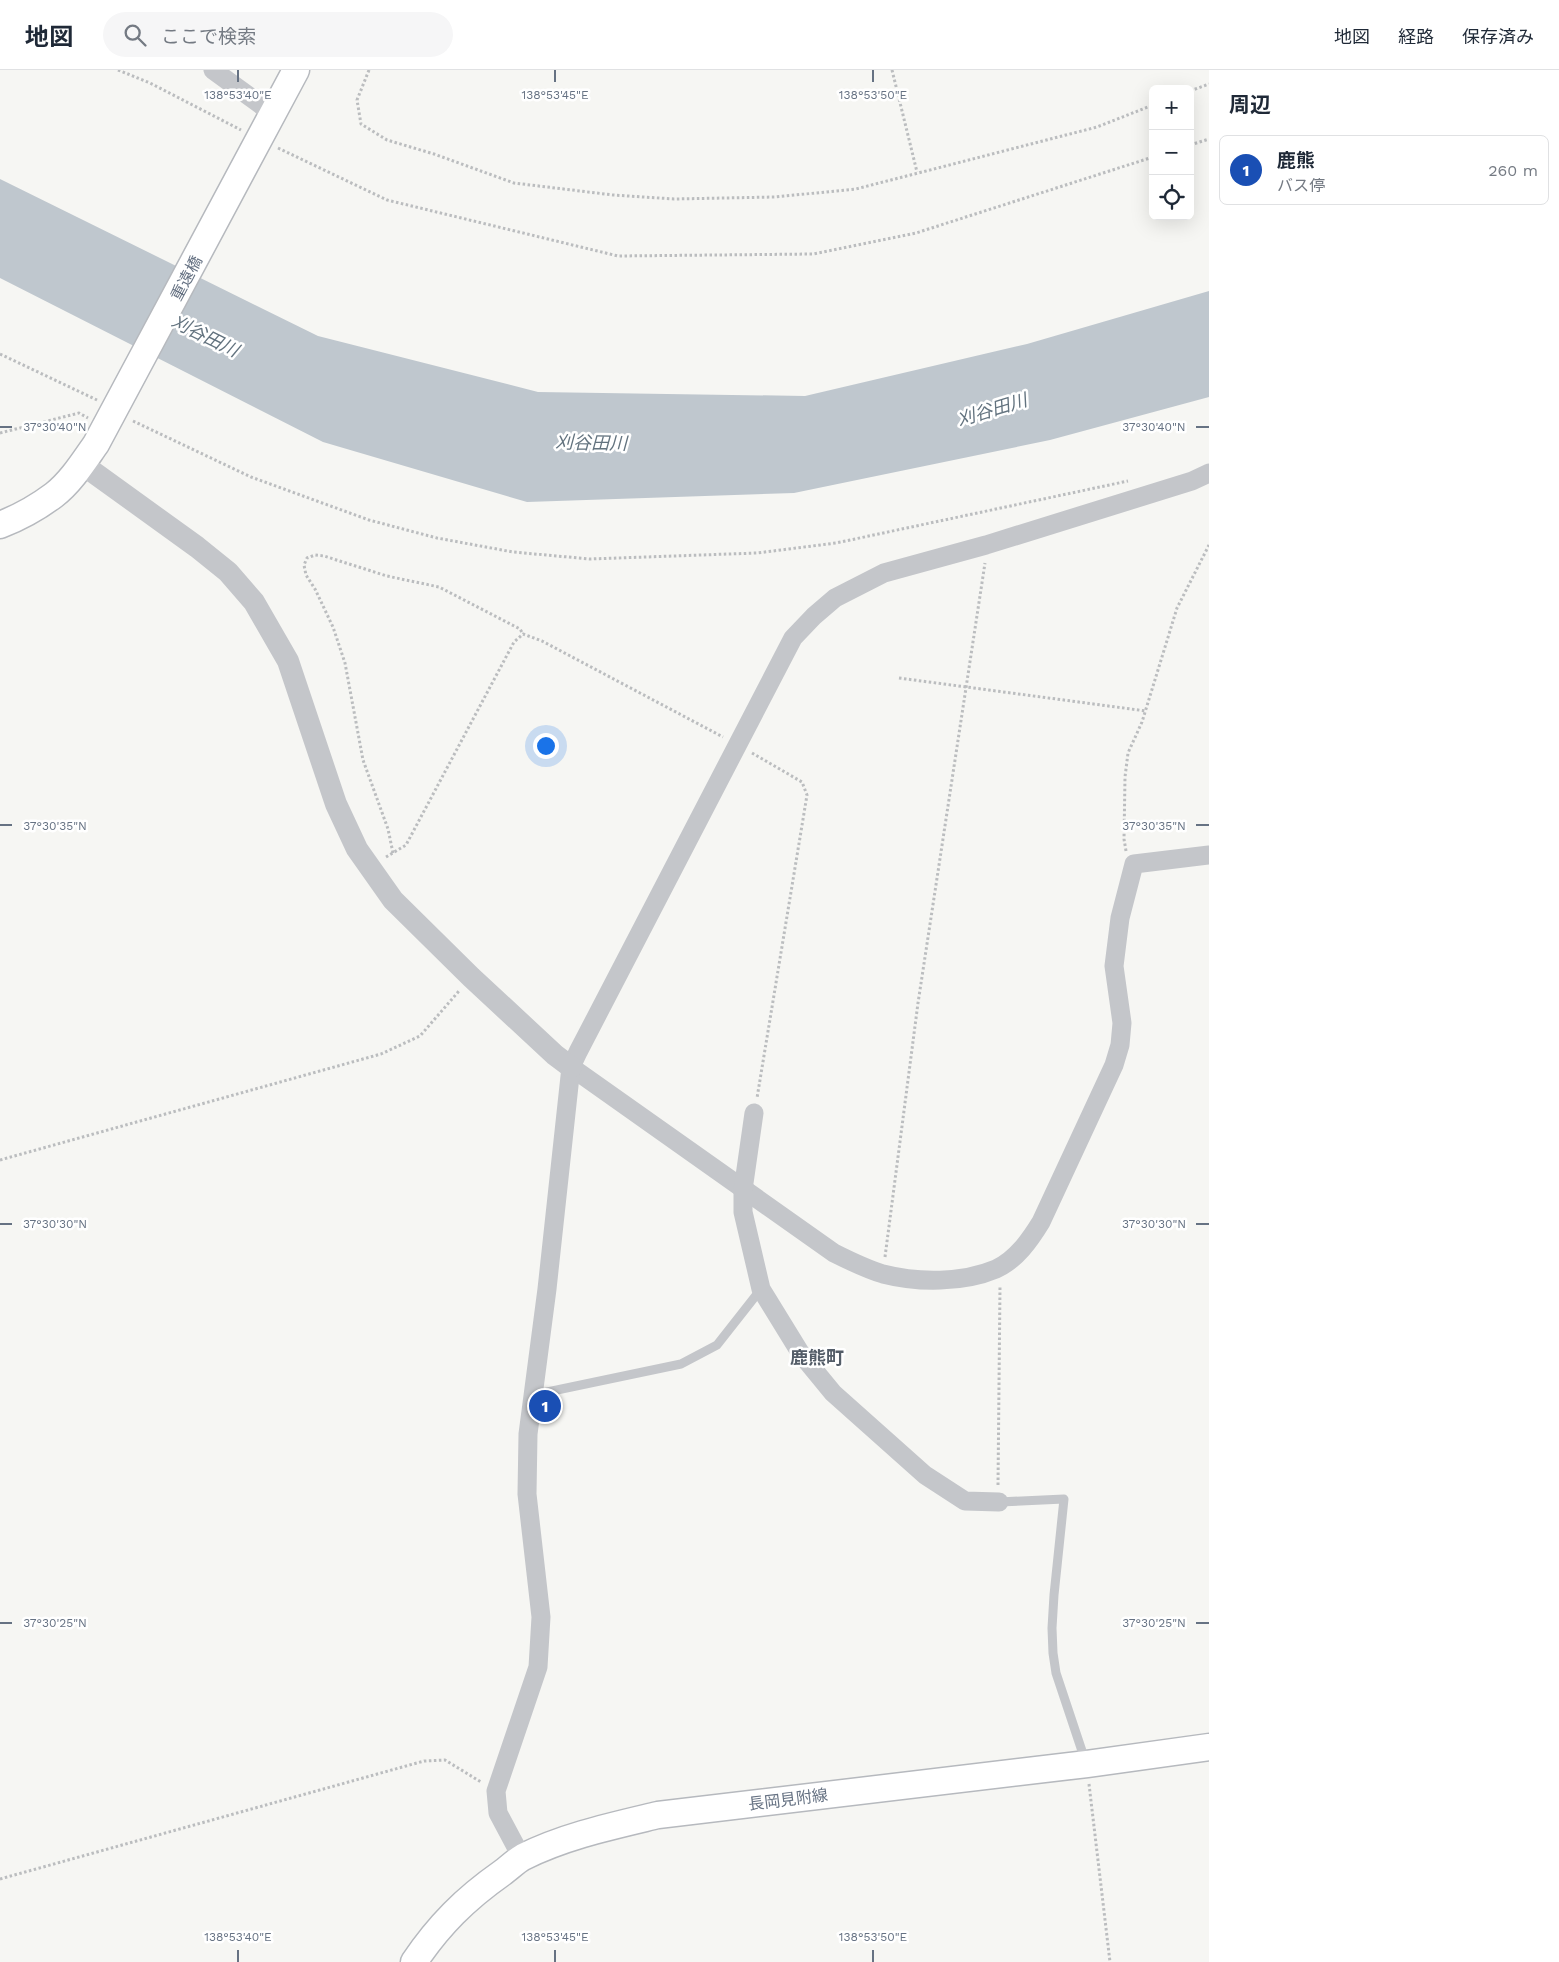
<!DOCTYPE html>
<html lang="ja">
<meta charset="utf-8">
<style>
body{margin:0;font-family:"Work Sans","Noto Sans JP",sans-serif;background:#f6f6f7;color:#1f2937}
.controls{position:absolute;right:15px;top:15px;display:grid;overflow:hidden;border-radius:8px;box-shadow:0 5px 20px #0002}
.controls button{width:45px;height:45px;display:grid;place-items:center;padding:0;border:0;border-bottom:1px solid #e0e1e3;background:#fff;color:#1f2937;font:25px sans-serif}
.you{position:absolute;left:545px;top:675px;width:18px;height:18px;margin:-12px;border:4px solid #fff;border-radius:50%;background:#1a73e8;box-shadow:0 0 0 8px #1a73e833}
.badge{display:grid;place-items:center;width:32px;height:32px;border-radius:50%;background:#0f766e;color:#fff;font-size:16px;font-weight:700}
.pin{position:absolute;translate:-50% -50%;border:2px solid #fff;box-shadow:0 1px 5px #0006}
.list{margin:0;padding:0;list-style:none}
h2{display:flex;justify-content:space-between;align-items:center;height:65px;margin:0;padding:0 20px;font-size:21px}
h2 small{font-size:16px;font-weight:400;color:#747a83}
.list li{display:grid;grid-template-columns:32px 1fr auto;gap:15px;align-items:center;box-sizing:border-box;height:70px;margin:0 10px 10px;padding:0 10px;border:1px solid #e0e1e3;border-radius:8px}
.list b{display:block;font-size:19px;white-space:nowrap}
.list p{margin:0;font-size:16px;white-space:nowrap;color:#747a83}
.list em{font-size:16px;font-style:normal;color:#747a83}
.icon{flex:none;width:28px;height:28px;fill:none;stroke:currentColor;stroke-width:2;stroke-linecap:round;stroke-linejoin:round}
.map{position:relative;flex:none;width:1209px;height:1892px;overflow:hidden}
header{display:flex;align-items:center;gap:30px;box-sizing:border-box;height:70px;padding:0 25px;background:#fff;border-bottom:1px solid #e0e1e3}
header strong{font-size:24px}
nav{display:flex;gap:28px;margin-inline-start:auto;font-size:18px}
.search{width:350px;height:45px;background:#f6f6f7;display:flex;align-items:center;gap:12px;box-sizing:border-box;padding:0 18px;border-radius:28px;color:#747a83;font-size:19px}
main{display:flex}
aside{flex:1;background:#fff}
.map>svg:first-child{display:block}
.water{fill:#bfc7ce}
.lines{fill:none;stroke-linecap:round;stroke-linejoin:round}
.secondary-casing{stroke:#b6b9be;stroke-width:29}
.path{stroke:#bbbdbf;stroke-width:3;stroke-dasharray:2.5 2.5;stroke-linecap:butt}
.service{stroke:#c4c6ca;stroke-width:9}
.minor{stroke:#c4c6ca;stroke-width:19}
.tertiary{stroke:#c4c6ca;stroke-width:22}
.secondary{stroke:#fff;stroke-width:26}
.ticks{fill:none;stroke:#667283;stroke-width:2}
.labels{text-anchor:middle;stroke-width:5;stroke-linejoin:round;paint-order:stroke}
.street-label{font-size:16px;fill:#667283;stroke:#fff}
.water-label{font-size:18px;font-style:italic;fill:#63737f;stroke:#fff}
.neighbourhood-label{font-size:18px;font-weight:bold;fill:#545d68;stroke:#fff}
.ticks-label{font-size:12px;text-anchor:middle;fill:#667283;stroke:#fff;stroke-width:5;stroke-linejoin:round;paint-order:stroke}
</style>
<header>
<strong>地図</strong>
<div class="search"><svg class="icon" aria-label="search" viewBox="0 0 24 24"><circle cx="10" cy="10" r="6"/><path d="M15 15l6 6"/></svg>ここで検索</div>
<nav><a>地図</a><a>経路</a><a>保存済み</a></nav>
</header>
<main>
<div class="map">
<svg width="1209" height="1892" viewBox="0 0 1209 1892">
<rect width="100%" height="100%" fill="#f6f6f3"/>
<path class="water" d="M0 109 318 266 538 322 805 326 1027 274 1209 221V327L1050 370 794 423 527 432 323 372 0 208Z"/>
<g class="lines">
<g class="secondary-casing">
<g id="secondary">
<path d="M0 455C18 448 38 437 54 425 71 412 84 391 96 374L296 0"/>
<path d="M414 1892C439 1855 465 1829 502 1803 509 1798 516 1791 523 1787 565 1766 612 1756 658 1745L1087 1694 1209 1677"/>
</g>
</g>
<g class="path">
<path d="M118 0 150 13 241 60"/>
<path d="M369 0 357 30 361 54 387 70 434 84 514 113 613 125 674 129 775 127 856 119 1097 57 1153 35"/>
<path d="M892 0 917 102"/>
<path d="M1190 21 1209 14"/>
<path d="M1190 75 1209 69"/>
<path d="M278 78 387 130 618 186 813 184 916 163 1153 87"/>
<path d="M0 284 97 330"/>
<path d="M133 351 251 407 369 450 437 468 513 482 590 489 757 483 836 473 1128 411"/>
<path d="M0 363 79 343 88 348"/>
<path d="M899 608 1146 641"/>
<path d="M752 683 802 712 807 725 757 1028"/>
<path d="M1126 781 1124 769 1125 707 1128 683 1142 652 1177 538 1209 475"/>
<path d="M393 783 388 759 363 690 345 593 333 557 315 519 306 505 304 495 307 488 315 485 324 486 387 506 439 517 520 559 523 564"/>
<path d="M386 787 406 775 514 572 523 564 542 571 723 667"/>
<path d="M0 1090 381 984 420 966 459 921"/>
<path d="M885 1187 918 933 985 493"/>
<path d="M998 1415 1000 1216"/>
<path d="M1089 1714 1110 1892"/>
<path d="M0 1809 424 1691 445 1690 481 1712"/>
</g>
<g class="service">
<path d="M533 1325 681 1294 717 1275 761 1219"/>
<path d="M999 1432 1064 1429 1054 1525 1052 1558 1053 1583 1056 1603 1086 1693"/>
</g>
<g class="minor">
<path d="M213 0 272 43"/>
<path d="M571 997 834 1183C850 1191 866 1199 883 1204 918 1213 963 1213 996 1199 1016 1190 1030 1170 1041 1152L1114 995 1120 975 1122 953 1114 896 1120 848 1134 794 1209 785"/>
<path d="M754 1043 743 1120V1142L761 1219 801 1284 833 1323 925 1405 965 1431 999 1432"/>
<path d="M522 1788 498 1743 496 1721 538 1597 541 1547 527 1424 528 1364 547 1219 571 997 578 982 793 568 814 546 835 528 884 503 986 475 1192 411 1209 403"/>
</g>
<path class="tertiary" d="M82 394 197 477 228 502 254 532 288 591 336 734 357 779 393 830 471 907 555 985 571 997"/>
<use href="#secondary" class="secondary"/>
</g>
<path class="ticks" d="M238 0V12M555 0V12M873 0V12M0 357H12M1196 357H1209M0 755H12M1196 755H1209M0 1154H12M1196 1154H1209M0 1553H12M1196 1553H1209M238 1880V1892M555 1880V1892M873 1880V1892"/>
<g class="labels">
<g class="street-label">
<text transform="translate(186 208) rotate(-62)" y="6">重遠橋</text>
<text transform="translate(788 1729) rotate(-7)" y="6">長岡見附線</text>
</g>
<g class="water-label">
<text transform="translate(205 266) rotate(26)" y="6">刈谷田川</text>
<text transform="translate(992 340) rotate(-17)" y="6">刈谷田川</text>
<text transform="translate(591 373) rotate(1)" y="6">刈谷田川</text>
</g>
<g class="neighbourhood-label">
<text x="817" y="1294">鹿熊町</text>
</g>
</g>
<g class="ticks-label">
<text x="238" y="29">138°53'40"E</text>
<text x="555" y="29">138°53'45"E</text>
<text x="873" y="29">138°53'50"E</text>
<text x="55" y="361">37°30'40"N</text>
<text x="1154" y="361">37°30'40"N</text>
<text x="55" y="760">37°30'35"N</text>
<text x="1154" y="760">37°30'35"N</text>
<text x="55" y="1158">37°30'30"N</text>
<text x="1154" y="1158">37°30'30"N</text>
<text x="55" y="1557">37°30'25"N</text>
<text x="1154" y="1557">37°30'25"N</text>
<text x="238" y="1871">138°53'40"E</text>
<text x="555" y="1871">138°53'45"E</text>
<text x="873" y="1871">138°53'50"E</text>
</g>
</svg>
<div class="controls">
<button>+</button>
<button>−</button>
<button><svg class="icon" aria-label="locate" viewBox="0 0 24 24"><circle cx="12" cy="12" r="6"/><path d="M12 2v4M12 18v4M2 12h4M18 12h4"/></svg></button>
</div>
<div class="you"></div>
<div class="pin badge" style="left:545px;top:1336px;background:#1a4fb4">1</div>
</div>
<aside>
<h2>周辺<small></small></h2>
<ul class="list">
<li><span class="badge" style="background:#1a4fb4">1</span><div><b>鹿熊</b><p>バス停</p></div><em>260 m</em></li>
</ul>
</aside>
</main>
